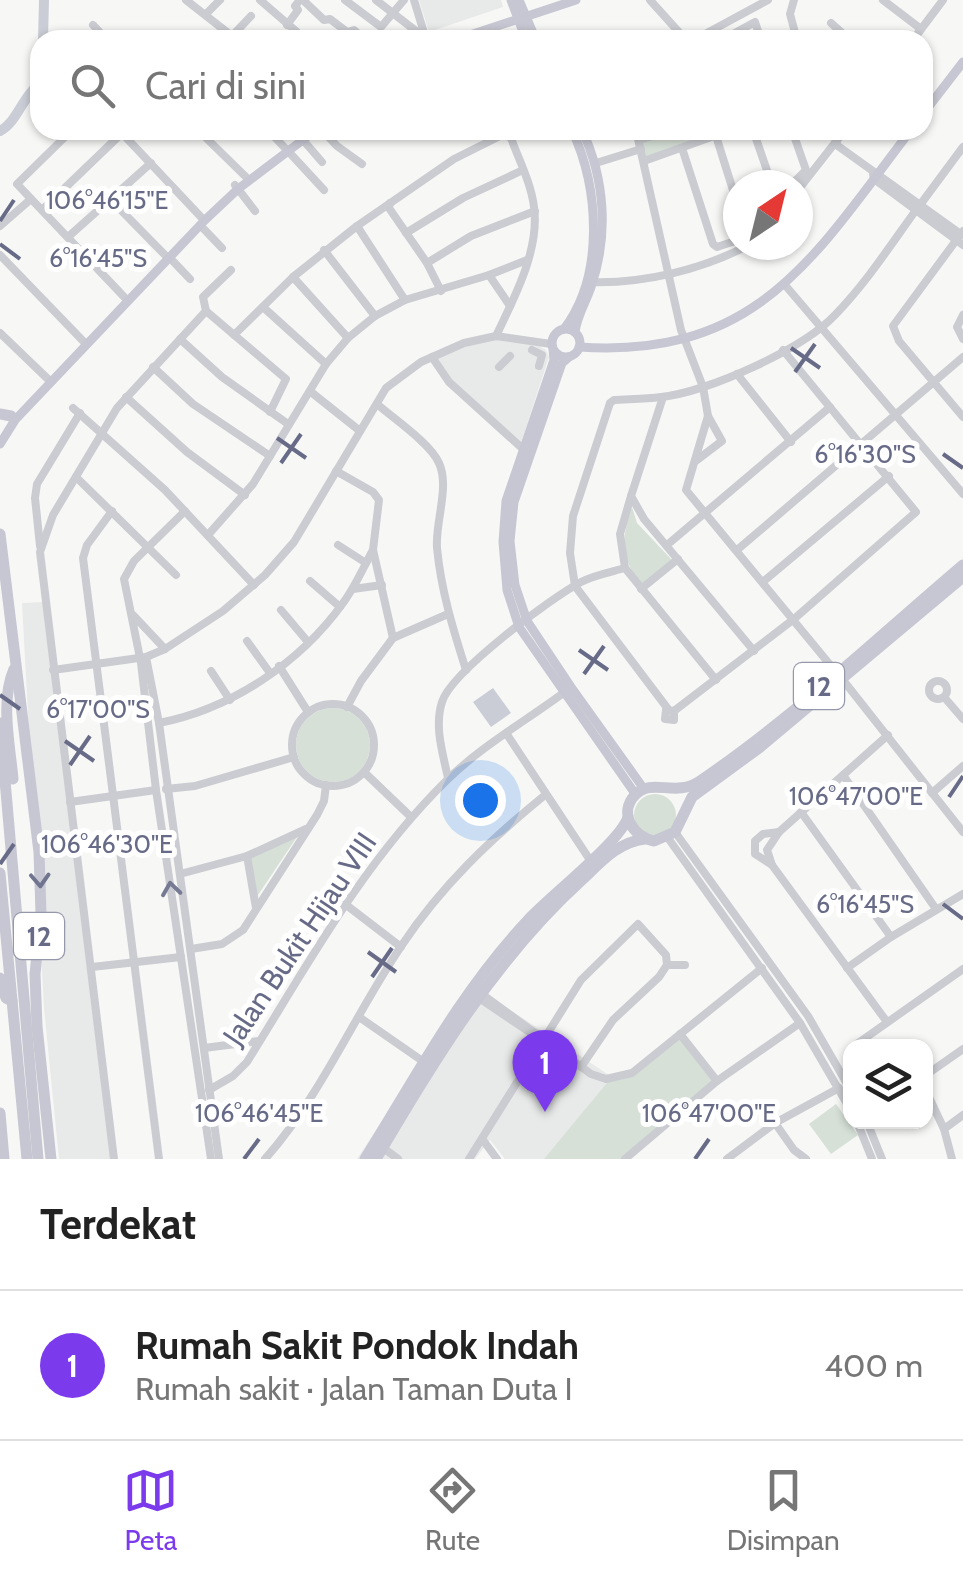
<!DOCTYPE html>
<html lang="id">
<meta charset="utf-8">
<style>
body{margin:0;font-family:Cabin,sans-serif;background:#f2f2f2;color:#222}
.controls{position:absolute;right:30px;bottom:30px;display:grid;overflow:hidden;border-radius:20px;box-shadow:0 2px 8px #0004}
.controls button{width:90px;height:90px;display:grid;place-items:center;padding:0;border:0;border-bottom:2px solid #e0e0e0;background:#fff;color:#222;font:50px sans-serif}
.compass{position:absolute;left:723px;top:170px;width:90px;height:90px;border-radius:50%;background:#fff;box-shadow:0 2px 8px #0004;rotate:35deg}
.you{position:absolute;left:480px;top:800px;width:35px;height:35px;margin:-25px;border:8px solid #fff;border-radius:50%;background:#1a73e8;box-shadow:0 0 0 15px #1a73e833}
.badge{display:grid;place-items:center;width:65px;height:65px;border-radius:50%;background:#7c3aed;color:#fff;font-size:32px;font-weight:700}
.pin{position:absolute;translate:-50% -82px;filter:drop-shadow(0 2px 5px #0008)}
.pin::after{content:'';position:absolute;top:52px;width:35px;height:30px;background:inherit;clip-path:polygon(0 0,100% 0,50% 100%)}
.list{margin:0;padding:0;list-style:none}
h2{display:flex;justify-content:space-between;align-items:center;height:130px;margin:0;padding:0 40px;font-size:42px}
h2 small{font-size:32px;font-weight:400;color:#767676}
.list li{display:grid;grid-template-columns:65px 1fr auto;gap:30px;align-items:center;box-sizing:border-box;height:150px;padding:0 40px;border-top:2px solid #e0e0e0}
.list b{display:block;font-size:38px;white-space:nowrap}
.list p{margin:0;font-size:32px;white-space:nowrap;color:#767676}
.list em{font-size:32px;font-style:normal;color:#767676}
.icon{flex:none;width:55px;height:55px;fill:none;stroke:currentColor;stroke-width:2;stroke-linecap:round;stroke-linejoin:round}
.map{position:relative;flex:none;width:963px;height:1159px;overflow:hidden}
.search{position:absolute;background:#fff;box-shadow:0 2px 8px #0004;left:30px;right:30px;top:30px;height:110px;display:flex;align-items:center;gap:25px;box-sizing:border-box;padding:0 35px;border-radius:30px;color:#767676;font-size:38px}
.sheet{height:280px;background:#fff}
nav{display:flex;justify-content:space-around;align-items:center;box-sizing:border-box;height:140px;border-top:2px solid #e0e0e0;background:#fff;font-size:28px;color:#767676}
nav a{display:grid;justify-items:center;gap:5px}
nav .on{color:#7c3aed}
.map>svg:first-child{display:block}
.built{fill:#e8e9e9}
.green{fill:#d6e0d7}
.water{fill:#cbcdd6}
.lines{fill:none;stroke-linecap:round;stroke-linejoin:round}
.river{stroke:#cbcdd6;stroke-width:10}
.minor{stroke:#cbccd1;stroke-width:8}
.major{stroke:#c6c7d2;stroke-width:9}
.highway{stroke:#c6c7d2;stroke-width:11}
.oneway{stroke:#70748e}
.oneway2{stroke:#767a92}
.ticks{fill:none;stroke:#676b87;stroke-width:4}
.labels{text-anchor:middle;stroke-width:10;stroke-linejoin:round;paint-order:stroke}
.shield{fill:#fff;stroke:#9597ab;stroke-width:2.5}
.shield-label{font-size:28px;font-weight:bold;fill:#676b87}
.street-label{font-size:30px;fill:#676b87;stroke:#fff}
.ticks-label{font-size:25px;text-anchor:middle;fill:#676b87;stroke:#fff;stroke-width:10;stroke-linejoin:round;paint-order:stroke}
</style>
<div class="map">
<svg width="963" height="1159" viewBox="0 0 963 1159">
<rect width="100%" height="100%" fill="#f7f8f6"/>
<g class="built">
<path d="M419 0H501L503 7 429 32Z"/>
<path d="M498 339 539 346 546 350 549 357 521 443 443 375 436 360 438 356 465 344Z"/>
<path d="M45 602 113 1159H59L44 1008 22 603Z"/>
<path d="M471 984 612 1077 607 1086 544 1159H505L490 1140 475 1159H357Z"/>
</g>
<g class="green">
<path d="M663 130H720L645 160 640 139Z"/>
<path d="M632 507 637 523 672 560 640 586C622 557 620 540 632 507Z"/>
<circle cx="333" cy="745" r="37"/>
<circle cx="655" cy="815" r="21"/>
<path d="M297 837 256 898 250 856Z"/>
<path d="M680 1033 718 1081 624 1159H544L612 1077 629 1073Z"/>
<path d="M836 1104 858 1135 831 1154 809 1124Z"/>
</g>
<path class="water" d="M493 688 511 713 491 727 473 702Z"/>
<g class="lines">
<g class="river">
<path d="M43 40 44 0"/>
<path d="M0 131C17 122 22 98 38 85L40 63"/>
</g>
<g class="minor">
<path d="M186 0 237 40"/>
<path d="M260 0 297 32 291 40"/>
<path d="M303 0 324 20 330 19 347 32 354 30 365 40"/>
<path d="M345 0 381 27 404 0"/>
<path d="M376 0 425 38"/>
<path d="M414 0 425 36"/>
<path d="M650 0 686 40"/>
<path d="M794 0 790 14 797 40"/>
<path d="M883 0 921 29"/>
<path d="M206 14 220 0"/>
<path d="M831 23 850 40"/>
<path d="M93 25 107 40"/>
<path d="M287 25 298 10 295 6 300 0"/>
<path d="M494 33 497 40"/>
<path d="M232 36 251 16"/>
<path d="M212 40 223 29"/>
<path d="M694 40 768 0"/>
<path d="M722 40 755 22 761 40"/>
<path d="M913 40 943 0"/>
<path d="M72 130 17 184 128 301"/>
<path d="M119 130 201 217"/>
<path d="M198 130 246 177"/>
<path d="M268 130 285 148"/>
<path d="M322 130 337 146 362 164"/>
<path d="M636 130 681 330 703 387 708 416 686 490 836 672"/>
<path d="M753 130 772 185"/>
<path d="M831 130 838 146 962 235"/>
<path d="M716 136 738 206"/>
<path d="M303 140 322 162"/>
<path d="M639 140 674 130"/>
<path d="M682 148 713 244 717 247 738 240"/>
<path d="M288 151 324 190"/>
<path d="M644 161 731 130"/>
<path d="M596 163 641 149"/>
<path d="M873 174 874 179 963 245"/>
<path d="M235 185 255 211"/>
<path d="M791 185 806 170 792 130"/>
<path d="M798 190 845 130"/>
<path d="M110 199 165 255"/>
<path d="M390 203 389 208 427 263 441 291"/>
<path d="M920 205 963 147"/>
<path d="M42 210 122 133"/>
<path d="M200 225 222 248"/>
<path d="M0 226 31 199"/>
<path d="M357 226 405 300"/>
<path d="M963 231 893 326 899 341 963 417"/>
<path d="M406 233 463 198 523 170"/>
<path d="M68 237 151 163"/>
<path d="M324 250 375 316"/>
<path d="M0 255 86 344"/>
<path d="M169 257 190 279"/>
<path d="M427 263 471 236 535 211"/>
<path d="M489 275 510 306"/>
<path d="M293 277 348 338"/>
<path d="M589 282C643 284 701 270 749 245"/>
<path d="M785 285 963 494"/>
<path d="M263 307 326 364"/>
<path d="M206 311 286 379 270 412"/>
<path d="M963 315 957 327 963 339"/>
<path d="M0 333 51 382"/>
<path d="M234 335 293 277 357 226 454 159 504 134 511 138C519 160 531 183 534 207 540 250 514 298 496 336"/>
<path d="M180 339 222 377 288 424"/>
<path d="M532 350 542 355 539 366"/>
<path d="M432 357 449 382 523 449"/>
<path d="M153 367 193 404 270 456"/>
<path d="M499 367 510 356"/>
<path d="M737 374 791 442"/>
<path d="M311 392 360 431"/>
<path d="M126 397 187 452 245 495"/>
<path d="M663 397 631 496 644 519 754 651"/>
<path d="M377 404C394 419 430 443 439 463 450 487 435 522 437 548 441 590 453 629 466 670"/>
<path d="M73 408 165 490 254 585"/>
<path d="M697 460 722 441 708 416"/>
<path d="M336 471 373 492 379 500 373 550 393 638"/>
<path d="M76 477 176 575"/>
<path d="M631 496 620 534 625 568 716 680"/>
<path d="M112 511 87 545 83 558 159 1159"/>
<path d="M185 511 134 561 124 579 141 663 156 790 211 1159"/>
<path d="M208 535 253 484 326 364 348 338 375 316 405 300 489 275 527 260"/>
<path d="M338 545 366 563"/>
<path d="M667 545 830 407"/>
<path d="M40 546 35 498 37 484 80 413"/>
<path d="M737 550 963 357"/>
<path d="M310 581 340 607"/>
<path d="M764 581 889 476"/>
<path d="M353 589 382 585"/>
<path d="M641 589 678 559"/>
<path d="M281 610 308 642"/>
<path d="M133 615 165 649"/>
<path d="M247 641 270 673"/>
<path d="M146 657 159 723 219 1159"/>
<path d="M279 666 308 712"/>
<path d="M53 670 146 657 165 649 223 611 265 575 294 542 386 388 421 362 464 343 496 336 551 344"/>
<path d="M211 671 230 700"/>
<path d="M843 680 963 832"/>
<circle cx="938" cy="690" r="9"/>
<path d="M944 697 963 719"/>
<circle cx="333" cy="745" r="41"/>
<path d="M347 707 361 681 393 638 448 614"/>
<path d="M668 709 575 586 570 553 573 516 610 403 614 400C630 399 645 399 661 397 708 392 803 349 835 315 866 283 890 246 916 210"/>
<path d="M674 711V720L665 719 666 710 674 711 794 619 916 512 783 350"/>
<path d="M159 723C231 709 300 663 343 603 355 587 363 568 373 550"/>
<path d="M506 733 590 860"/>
<path d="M364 772 411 817"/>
<path d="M843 775 936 909"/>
<path d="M448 778C443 754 434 727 442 702 451 672 551 598 581 582 594 575 611 572 625 568"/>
<path d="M166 789 195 786 294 757"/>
<path d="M932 793 963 766"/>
<path d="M70 802 156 790"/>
<path d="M801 812 891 937"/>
<path d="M675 832 808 1016 850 1089"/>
<path d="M668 838 800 1023 850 1109"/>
<path d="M247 856 256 908"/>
<path d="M772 865 755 854V841L763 834 779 832"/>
<path d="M180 874 247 856 306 829"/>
<path d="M345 904 401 947"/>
<path d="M191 949 222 944 243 930 317 815 324 801 326 785"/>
<path d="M667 965H685"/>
<path d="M92 967 181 957"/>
<path d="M847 968 891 937 963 894"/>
<path d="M479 992 591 1074 606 1079 632 1073 762 968"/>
<path d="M476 996 547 1044"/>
<path d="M359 1017 424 1062"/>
<path d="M887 1022 772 865 767 850 779 832 888 735"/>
<path d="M680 1034 717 1081"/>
<path d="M854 1046 963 969"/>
<path d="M204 1048 259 1041"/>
<path d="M926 1075 963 1049"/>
<path d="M209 1090 233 1076 247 1062C308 964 363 863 446 781 480 747 524 722 562 694"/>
<path d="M926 1091 944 1129 952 1159"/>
<path d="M857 1122 872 1159"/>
<path d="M867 1122 882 1159"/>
<path d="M775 1123 794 1150 806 1159"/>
<path d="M944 1129 963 1115"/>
<path d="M483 1140 497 1159"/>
<path d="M382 1147 398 1159"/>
<path d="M114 1159 40 552 53 515 117 408 206 311 203 297 231 270"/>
<path d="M265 1159C321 1096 355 1014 402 945 442 885 490 840 545 795"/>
<path d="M469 1159 581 980 638 924 666 955 667 965 659 977 613 1020 581 1067"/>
<path d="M625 1159 717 1081 800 1023"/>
<path d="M727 1159 775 1123 839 1088"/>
</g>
<g class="major">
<path d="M511 0 526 40"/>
<path d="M519 0 536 40"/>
<path d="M455 40 576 0"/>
<path d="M923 114 963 62"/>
<circle cx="566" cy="343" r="14"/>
<path d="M564 329C605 275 599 188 572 130"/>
<path d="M575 332C577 316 586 302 591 287 609 235 605 179 582 130"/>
<path d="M579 347C759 359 815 255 911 130"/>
<path d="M553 350 554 360 506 501 503 542 507 590 519 627 636 795"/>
<path d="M569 357 562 363 514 502 510 541 515 585 527 621 571 687 644 789"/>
<path d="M0 444 15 420 205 220 238 189 316 130"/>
</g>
<g class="highway">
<path d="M0 414 11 416"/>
<path d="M0 534 39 852 41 914 35 974 37 1026 51 1159"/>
<path d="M963 565C877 638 793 718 700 781 675 798 652 777 635 795 618 813 633 837 654 841L675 832 692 797 759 748 963 577"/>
<path d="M0 723 38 1159"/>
<path d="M13 779C10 745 0 701 14 669"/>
<path d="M0 873 27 1159"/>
<path d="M0 978 6 998 12 1001"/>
<path d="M0 1113 4 1159"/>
<path d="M365 1159C416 1077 461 991 528 920 549 897 621 841 628 817"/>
<path d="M376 1159C436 1058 495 959 582 880 601 862 618 842 645 839"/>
</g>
</g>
<defs><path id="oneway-chevron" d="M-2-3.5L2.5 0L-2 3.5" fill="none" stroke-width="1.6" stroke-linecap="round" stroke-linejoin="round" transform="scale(2.5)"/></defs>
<use class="oneway" href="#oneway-chevron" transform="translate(40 880) rotate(87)"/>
<use class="oneway2" href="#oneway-chevron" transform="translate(171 889) rotate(-98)"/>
<path class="ticks" d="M0 221 14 200M0 244 20 259M791 348 820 368M795 372 815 344M277 438 306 458M943 454 963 468M281 463 301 434M579 650 608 670M584 674 604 646M0 695 20 709M65 741 94 761M70 765 90 736M949 797 963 776M0 864 14 844M943 904 963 919M368 952 396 972M372 977 392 948M244 1159 259 1139M695 1159 709 1139"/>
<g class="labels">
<g class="shield">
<rect x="794" y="663" width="50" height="46" rx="8"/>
<rect x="14" y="913" width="50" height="46" rx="8"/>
</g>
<g class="shield-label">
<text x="819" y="696">12</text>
<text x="39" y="946">12</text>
</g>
<g class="street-label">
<text transform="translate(300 939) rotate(-56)" y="10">Jalan Bukit Hijau VIII</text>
</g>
</g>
<g class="ticks-label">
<text x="107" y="209">106°46'15"E</text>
<text x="98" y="267">6°16'45"S</text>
<text x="865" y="463">6°16'30"S</text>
<text x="98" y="718">6°17'00"S</text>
<text x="856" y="805">106°47'00"E</text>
<text x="107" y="853">106°46'30"E</text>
<text x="865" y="913">6°16'45"S</text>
<text x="259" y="1122">106°46'45"E</text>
<text x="709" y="1122">106°47'00"E</text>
</g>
</svg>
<div class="controls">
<button><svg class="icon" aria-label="layers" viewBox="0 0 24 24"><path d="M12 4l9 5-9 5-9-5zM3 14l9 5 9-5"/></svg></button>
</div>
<svg class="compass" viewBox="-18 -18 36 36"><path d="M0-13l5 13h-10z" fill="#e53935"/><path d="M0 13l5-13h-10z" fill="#767676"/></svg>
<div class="you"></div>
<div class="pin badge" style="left:545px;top:1112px">1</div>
<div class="search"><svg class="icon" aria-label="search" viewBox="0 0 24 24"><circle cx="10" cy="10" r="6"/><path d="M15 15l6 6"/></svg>Cari di sini</div>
</div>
<section class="sheet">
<h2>Terdekat<small></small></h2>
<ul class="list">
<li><span class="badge">1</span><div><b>Rumah Sakit Pondok Indah</b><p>Rumah sakit · Jalan Taman Duta I</p></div><em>400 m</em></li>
</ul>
</section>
<nav>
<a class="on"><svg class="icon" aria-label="map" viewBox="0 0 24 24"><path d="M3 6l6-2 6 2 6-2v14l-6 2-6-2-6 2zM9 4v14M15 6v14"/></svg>Peta</a>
<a><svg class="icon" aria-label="directions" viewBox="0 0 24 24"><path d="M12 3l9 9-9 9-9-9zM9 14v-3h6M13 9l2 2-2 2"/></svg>Rute</a>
<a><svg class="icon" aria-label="saved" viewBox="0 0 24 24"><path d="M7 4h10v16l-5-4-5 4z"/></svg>Disimpan</a>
</nav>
